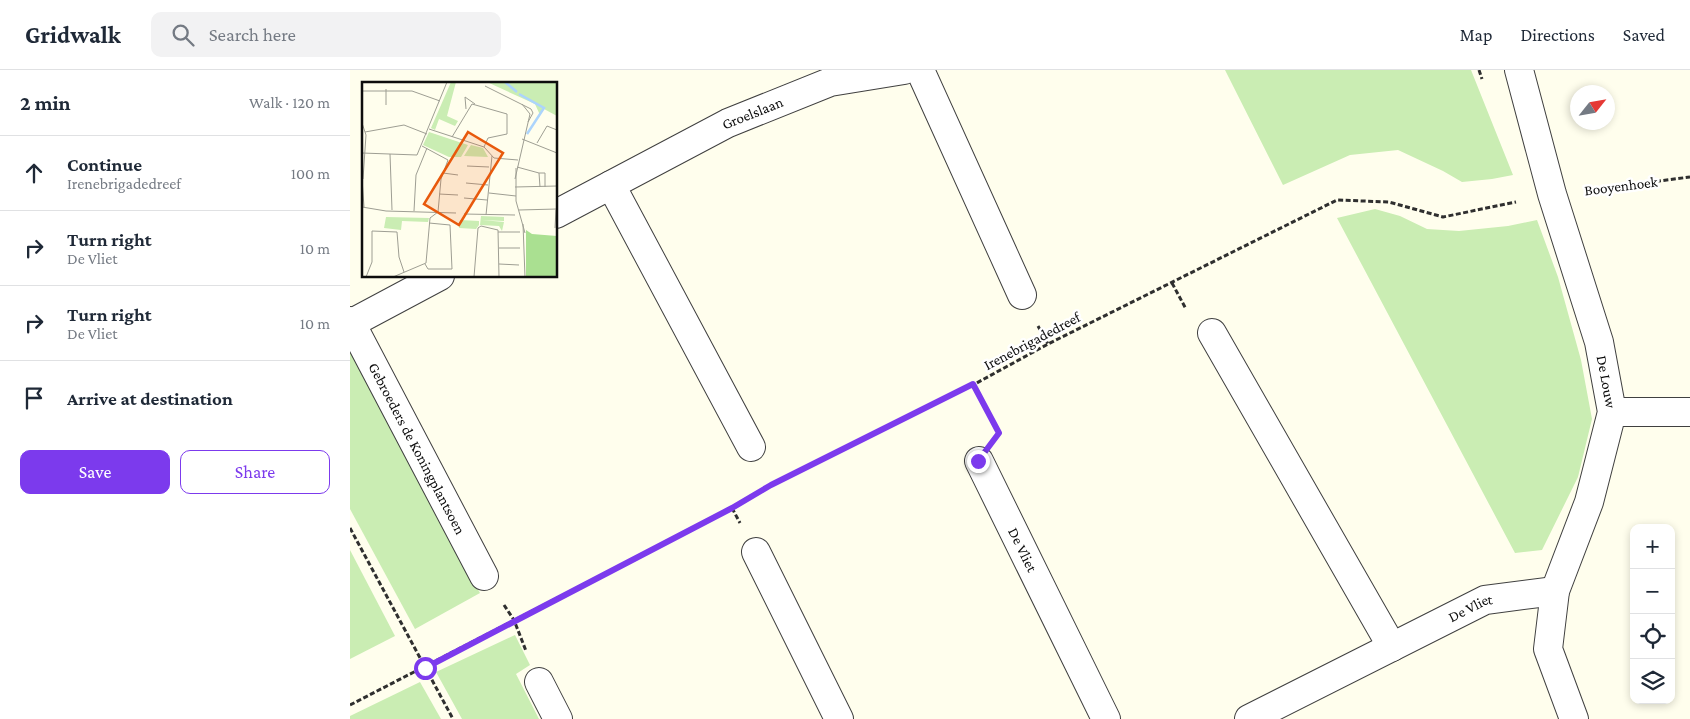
<!DOCTYPE html>
<meta charset="utf-8">
<style>
body{margin:0;font-family:"Crimson Pro",serif;background:#f2f2f3;color:#1f2937}
.controls{position:absolute;right:15px;bottom:15px;display:grid;overflow:hidden;border-radius:10px;box-shadow:0 2px 8px #0003}
.controls button{width:45px;height:45px;display:grid;place-items:center;padding:0;border:0;border-bottom:1px solid #e0e1e3;background:#fff;color:#1f2937;font:25px sans-serif}
.compass{position:absolute;left:1220px;top:15px;width:45px;height:45px;border-radius:50%;background:#fff;box-shadow:0 2px 8px #0003;rotate:59deg}
.stop{position:absolute;width:15px;height:15px;margin:-11px;border:4px solid #7c3aed;border-radius:50%;background:#fff}
.stop.end{background:#7c3aed;border-color:#fff;box-shadow:0 1px 5px #0008}
.list{margin:0;padding:0;list-style:none}
h2{display:flex;justify-content:space-between;align-items:center;height:65px;margin:0;padding:0 20px;font-size:21px}
h2 small{font-size:16px;font-weight:400;color:#747a83}
.list li{display:grid;grid-template-columns:32px 1fr auto;gap:15px;align-items:center;box-sizing:border-box;height:75px;padding:0 20px;border-top:1px solid #e0e1e3}
.list b{display:block;font-size:19px;white-space:nowrap}
.list p{margin:0;font-size:16px;white-space:nowrap;color:#747a83}
.list em{font-size:16px;font-style:normal;color:#747a83}
.actions{display:flex;gap:10px;padding:15px 20px}
.actions a{flex:1;padding:11px 0;border:1px solid #7c3aed;border-radius:10px;text-align:center;font-size:18px;color:#7c3aed}
.actions .main{background:#7c3aed;color:#fff}
.icon{flex:none;width:28px;height:28px;fill:none;stroke:currentColor;stroke-width:2;stroke-linecap:round;stroke-linejoin:round}
.map{position:relative;flex:none;width:1340px;height:649px;overflow:hidden}
header{display:flex;align-items:center;gap:30px;box-sizing:border-box;height:70px;padding:0 25px;background:#fff;border-bottom:1px solid #e0e1e3}
header strong{font-size:24px}
nav{display:flex;gap:28px;margin-inline-start:auto;font-size:18px}
.search{width:350px;height:45px;background:#f2f2f3;display:flex;align-items:center;gap:12px;box-sizing:border-box;padding:0 18px;border-radius:10px;color:#747a83;font-size:19px}
main{display:flex}
aside{flex:1;background:#fff}
.map>svg:first-child{display:block}
.green{fill:#caedb3}
.lines{fill:none;stroke-linecap:round;stroke-linejoin:round}
.street-casing{stroke:#404040;stroke-width:30}
.path{stroke:#2f2f2f;stroke-width:3;stroke-dasharray:5 2.5;stroke-linecap:butt}
.street{stroke:#fff;stroke-width:28}
.route{stroke:#7c3aed;stroke-width:6}
.labels{text-anchor:middle;stroke-width:5;stroke-linejoin:round;paint-order:stroke}
.street-label{font-size:15px;fill:#0d0d0d;stroke:#fff}
.inset-river{fill:none;stroke:#acd4fc;stroke-width:2.5}
.inset-road{fill:none;stroke:#9e9e93;stroke-width:1}
.view{fill:#e8590c;fill-opacity:0.15;stroke:#e8590c;stroke-width:2.5}
.inset-edge{fill:none;stroke:#0d0d0d;stroke-width:2.5}
</style>
<header>
<strong>Gridwalk</strong>
<div class="search"><svg class="icon" aria-label="search" viewBox="0 0 24 24"><circle cx="10" cy="10" r="6"/><path d="M15 15l6 6"/></svg>Search here</div>
<nav><a>Map</a><a>Directions</a><a>Saved</a></nav>
</header>
<main>
<aside>
<h2>2 min<small>Walk · 120 m</small></h2>
<ul class="list">
<li><svg class="icon" aria-label="ahead" viewBox="0 0 24 24"><path d="M12 20V5M6 11l6-6 6 6"/></svg><div><b>Continue</b><p>Irenebrigadedreef</p></div><em>100 m</em></li>
<li><svg class="icon" aria-label="right" viewBox="0 0 24 24"><path d="M7 20v-9h11M14 6l5 5-5 5"/></svg><div><b>Turn right</b><p>De Vliet</p></div><em>10 m</em></li>
<li><svg class="icon" aria-label="right" viewBox="0 0 24 24"><path d="M7 20v-9h11M14 6l5 5-5 5"/></svg><div><b>Turn right</b><p>De Vliet</p></div><em>10 m</em></li>
<li><svg class="icon" aria-label="arrive" viewBox="0 0 24 24"><path d="M6 21V4h12l-3 4 3 4H6"/></svg><div><b>Arrive at destination</b></div></li>
</ul>
<div class="actions"><a class="main">Save</a><a>Share</a></div>
</aside>
<div class="map">
<svg width="1340" height="649" viewBox="0 0 1340 649">
<rect width="100%" height="100%" fill="#fffeed"/>
<g class="green">
<path d="M875 0H1121L1163 105 1142 109 1112 112 1093 101 1048 80 1000 85 933 115Z"/>
<path d="M1025 139 1050 146 1077 159 1109 161 1158 156 1187 150 1208 207 1231 290 1242 349 1228 407 1192 480 1165 483 987 148Z"/>
<path d="M0 280 130 523 65 559 0 439Z"/>
<path d="M0 480 45 566 0 589Z"/>
<path d="M165 565 180 595 166 604 189 649H112L86 602Z"/>
<path d="M70 612 91 649H0V646Z"/>
</g>
<g class="lines">
<g class="street-casing">
<g id="street">
<path d="M570 0 672 225"/>
<path id="s1" d="M1169 0 1202 124 1249 272 1262 342 1239 432 1205 521 1198 579 1224 649"/>
<path d="M261 115 401 377"/>
<path id="s2" d="M206 144 378 53 480 12 554 0"/>
<path id="s3" d="M0 251 134 506"/>
<path d="M0 254 90 206"/>
<path d="M862 263 1042 577"/>
<path d="M1262 342H1340"/>
<path id="s4" d="M629 391 756 649"/>
<path d="M406 482 489 649"/>
<path d="M189 612 208 649"/>
<path id="s5" d="M899 649 1135 530 1205 521"/>
</g>
</g>
<g class="path">
<path d="M1129 0 1132 9"/>
<path d="M1239 120 1340 107"/>
<path d="M822 213 836 239"/>
<path d="M688 256 698 274"/>
<path d="M623 315 647 360"/>
<path d="M382 438 390 453"/>
<path d="M0 458 103 649"/>
<path d="M154 535 164 550 176 581"/>
<path d="M0 635 382 438 421 415 623 315 698 274 987 130 1039 132 1093 147 1166 132"/>
</g>
<use href="#street" class="street"/>
</g>
<g class="lines">
<path class="route" d="M75 598 382 438 421 415 623 314 649 363 628 391"/>
</g>
<g class="labels">
<g class="street-label">
<text dy="5" stroke="none"><textPath href="#s2" startOffset="221">Groelslaan</textPath></text>
<text transform="translate(1271 116) rotate(-7)" y="5">Booyenhoek</text>
<text transform="translate(682 271) rotate(-28)" y="5">Irenebrigadedreef</text>
<text dy="5" stroke="none"><textPath href="#s1" startOffset="324">De Louw</textPath></text>
<text dy="5" stroke="none"><textPath href="#s3" startOffset="144">Gebroeders de Koningplantsoen</textPath></text>
<text dy="5" stroke="none"><textPath href="#s4" startOffset="99">De Vliet</textPath></text>
<text dy="5" stroke="none"><textPath href="#s5" startOffset="248">De Vliet</textPath></text>
</g>
</g>
<g transform="translate(12 12)">
<rect width="195" height="195" fill="#fffeed"/>
<path d="M89 0H94L85 34 96 39 93 44 77 37 73 48 69 46ZM125 0H195V34L182 27 178 33 173 22ZM67 50 106 63 99 75H87L61 63ZM109 63 121 66 126 75 102 74ZM119 134 142 135V139L120 138 142 140 140 149 137 144 118 143ZM24 135 67 136 66 140 40 139 39 148 22 146ZM98 138 117 139V143L114 147 97 146Z" fill="#caedb3"/>
<path d="M164 148 170 152 195 154V195H164Z" fill="#aae091"/>
<path class="inset-river" d="M143 0 155 10M157 12 182 26 165 52"/>
<path class="inset-road" d="M123 4 169 27 171 31 166 40M24 7V23M0 9H50L78 19M104 27 103 15 113 22M0 41 4 53 1 97M67 47 122 65 132 76 156 78M3 50 42 43 65 52M90 55 110 22 145 32V52L126 56 122 65M160 57 195 71M175 61 185 44 195 48M0 71 55 73 85 0M28 72 30 128M105 84 127 85M155 85 177 91 178 105M154 86V119L163 151M81 91 96 93M177 91H183V105M0 97 2 125M153 97 168 32 160 22M104 101 126 103M153 105 195 104M127 111 154 114M77 112 96 113M102 116 125 118M0 125 24 129 94 131M157 128 195 127M52 129 54 93 65 66M102 132 153 133M124 133 130 74M161 142 163 195M193 146 194 128M136 150H158M137 166H158M63 182 66 187H90L88 143 67 141M137 182 157 183M4 195 10 180V149L35 150 37 175 42 190M31 195 64 181 68 136 76 130 79 97 86 78 60 64M112 195 116 146 119 144 136 148 137 195"/>
<path class="view" d="M106 50 141 71 97 143 62 122Z"/>
<rect width="195" height="195" class="inset-edge"/>
</g>
</svg>
<div class="controls">
<button>+</button>
<button>−</button>
<button><svg class="icon" aria-label="locate" viewBox="0 0 24 24"><circle cx="12" cy="12" r="6"/><path d="M12 2v4M12 18v4M2 12h4M18 12h4"/></svg></button>
<button><svg class="icon" aria-label="layers" viewBox="0 0 24 24"><path d="M12 4l9 5-9 5-9-5zM3 14l9 5 9-5"/></svg></button>
</div>
<svg class="compass" viewBox="-18 -18 36 36"><path d="M0-13l5 13h-10z" fill="#e53935"/><path d="M0 13l5-13h-10z" fill="#747a83"/></svg>
<div class="stop" style="left:75px;top:598px"></div>
<div class="stop end" style="left:628px;top:391px"></div>
</div>
</main>
